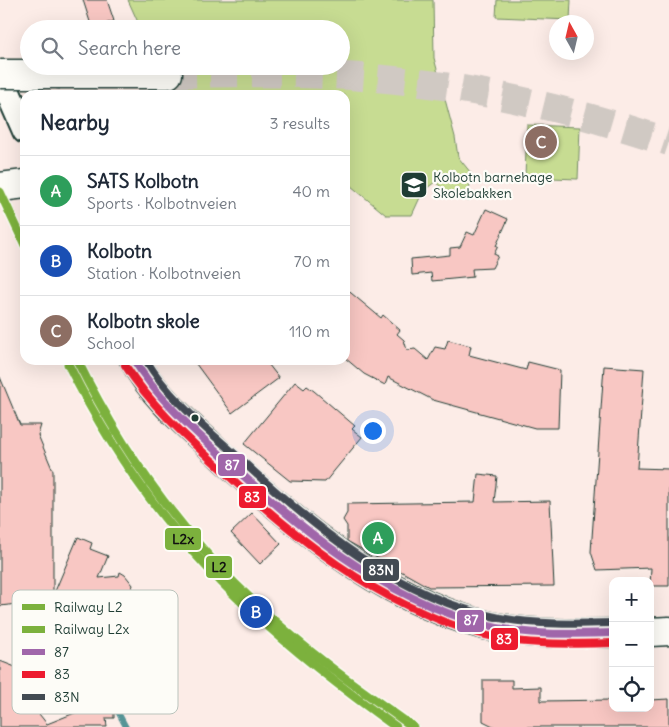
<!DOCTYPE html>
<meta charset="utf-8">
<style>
body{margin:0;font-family:Delius,sans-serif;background:#f6f6f7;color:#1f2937}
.controls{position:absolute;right:15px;bottom:15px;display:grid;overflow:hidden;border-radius:10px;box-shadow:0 5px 20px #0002}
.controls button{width:45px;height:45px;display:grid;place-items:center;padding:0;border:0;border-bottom:1px solid #e0e1e3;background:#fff;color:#1f2937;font:25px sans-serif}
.compass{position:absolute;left:549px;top:15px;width:45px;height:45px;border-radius:50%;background:#fff;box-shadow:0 5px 20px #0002;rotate:352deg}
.you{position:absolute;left:372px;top:430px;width:18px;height:18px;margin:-12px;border:4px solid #fff;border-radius:50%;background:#1a73e8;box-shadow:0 0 0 8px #1a73e833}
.badge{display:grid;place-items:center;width:32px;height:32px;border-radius:50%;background:#1f3d34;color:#fff;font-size:16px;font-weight:700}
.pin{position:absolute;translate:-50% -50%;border:2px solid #fff;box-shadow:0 1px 5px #0006}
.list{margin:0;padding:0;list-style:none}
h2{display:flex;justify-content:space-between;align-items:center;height:65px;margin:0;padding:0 20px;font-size:21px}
h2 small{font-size:16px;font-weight:400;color:#747a83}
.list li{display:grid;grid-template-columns:32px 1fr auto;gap:15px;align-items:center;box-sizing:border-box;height:70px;padding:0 20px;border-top:1px solid #e0e1e3}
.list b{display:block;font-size:19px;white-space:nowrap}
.list p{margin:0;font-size:16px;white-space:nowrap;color:#747a83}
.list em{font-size:16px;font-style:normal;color:#747a83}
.icon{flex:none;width:28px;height:28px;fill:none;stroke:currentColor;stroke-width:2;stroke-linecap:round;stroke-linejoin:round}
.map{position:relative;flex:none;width:669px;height:727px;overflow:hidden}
.search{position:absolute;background:#fff;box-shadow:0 5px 20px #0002;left:20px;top:20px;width:330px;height:55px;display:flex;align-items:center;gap:12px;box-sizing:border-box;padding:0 18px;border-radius:28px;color:#747a83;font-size:19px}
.panel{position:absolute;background:#fff;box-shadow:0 5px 20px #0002;left:20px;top:90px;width:330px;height:275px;border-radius:15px}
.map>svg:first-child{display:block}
.green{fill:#c7dc92;stroke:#738c63}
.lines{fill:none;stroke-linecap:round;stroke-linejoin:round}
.stream{stroke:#579496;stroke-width:5.5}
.building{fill:#f8c7c3;stroke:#1f3d34}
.primary-tunnel{stroke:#d0c9c3;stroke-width:28;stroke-dasharray:28 14;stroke-linecap:butt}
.street-casing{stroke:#1f3d34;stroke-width:28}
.secondary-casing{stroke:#1f3d34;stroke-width:31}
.primary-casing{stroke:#1f3d34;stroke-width:31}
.street{stroke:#fdfcf7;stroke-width:24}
.secondary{stroke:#fdfcf7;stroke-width:28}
.primary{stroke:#fdfcf7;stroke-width:28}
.primary-bridge-casing{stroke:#1f3d34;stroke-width:31;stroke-linecap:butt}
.primary-bridge{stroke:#fdfcf7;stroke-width:28}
.bus-1-casing{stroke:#fdfcf7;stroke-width:11}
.bus-2-casing{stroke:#fdfcf7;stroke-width:11}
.bus-3-casing{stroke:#fdfcf7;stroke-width:11}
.bus-1{stroke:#a066aa;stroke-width:8}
.bus-2{stroke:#ed1b2f;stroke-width:8}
.bus-3{stroke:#424a52;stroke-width:8}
.rail-1-casing{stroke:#fdfcf7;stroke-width:12}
.rail-2-casing{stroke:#fdfcf7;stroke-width:12}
.rail-1{stroke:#7cb13d;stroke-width:9}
.rail-2{stroke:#7cb13d;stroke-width:9}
.bus-dot{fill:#1f3d34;stroke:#fdfcf7;stroke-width:2}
.labels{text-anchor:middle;stroke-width:4.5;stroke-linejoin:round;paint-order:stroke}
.poi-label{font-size:14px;fill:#1f3d34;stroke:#fdfcf7;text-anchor:start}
.key{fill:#fdfcf7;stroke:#bac3bc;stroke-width:1}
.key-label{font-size:14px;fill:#1f3d34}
.line-badge{stroke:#fdfcf7;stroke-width:2}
.badge-label{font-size:14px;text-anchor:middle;font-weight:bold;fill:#fff}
.pale-badge-label{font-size:14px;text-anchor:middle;font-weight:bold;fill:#111}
</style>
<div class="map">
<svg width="669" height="727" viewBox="0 0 669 727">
<rect width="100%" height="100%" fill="#fcece7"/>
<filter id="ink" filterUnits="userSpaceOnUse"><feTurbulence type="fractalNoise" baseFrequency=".02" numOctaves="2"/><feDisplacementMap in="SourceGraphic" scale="10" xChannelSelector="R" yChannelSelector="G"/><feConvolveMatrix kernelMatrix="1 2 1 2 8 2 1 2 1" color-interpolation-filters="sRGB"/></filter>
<g filter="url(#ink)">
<g class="green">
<path d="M128 0H433L434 58 455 137 458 157 471 173 468 201 446 191 435 182 423 191 412 215H386L351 186 345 176V95H171L158 66H341V29H141Z"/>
<path d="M497 0H571L570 20 496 17Z"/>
<path d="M527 125 580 127 578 179 525 177Z"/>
</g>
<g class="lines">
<path class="stream" d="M110 705 118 712 126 727"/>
</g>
<g class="building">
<path d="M83 0H107L114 21 92 28Z"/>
<path d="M486 209 508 219 496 246H498L494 254 498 256 492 268 472 269 473 277 432 281 431 273 412 275 411 259 450 255V248L460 247 467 232 474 235Z"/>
<path d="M345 288 381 318 383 315 400 330 397 334 404 340 407 350 415 349 428 360 435 347 445 349 448 340 471 346 469 355 526 370 528 362 560 370 558 428H535L433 400 388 377 385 385 364 374 345 358Z"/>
<path d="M193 360H265L279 378 232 413Z"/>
<path d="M604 366 644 369 637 468 669 469V586H650L651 568 597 570 591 552Z"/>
<path d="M0 377 20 425H41L38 435 53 471V596L78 537 92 543 90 549 108 556 99 578 119 576 120 572 125 575 133 585 115 630 99 624 111 593 0 606Z"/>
<path d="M295 382 304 389 307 386 314 391 355 426 352 429 362 437 325 482 290 481 244 444Z"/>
<path d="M478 474 497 476 494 502 550 501 554 586 429 587 347 541V526L343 520 347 513V504L475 502Z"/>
<path d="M252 513 281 544 260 564 231 533Z"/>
<path d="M0 661 23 670 24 685 28 700 47 724 92 706V698L114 689V718H106L107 727H0Z"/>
<path d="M483 680H512V688L541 687V701L613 700V708H650V700L669 699V727H495L483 721Z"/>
</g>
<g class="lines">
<path class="primary-tunnel" d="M168 74C237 73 305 72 373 78 474 86 574 110 669 142"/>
<g class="street-casing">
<path id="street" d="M0 74 25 131"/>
</g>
<g class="secondary-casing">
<g id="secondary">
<path d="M0 187 25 184"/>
<path d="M134 360C154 396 185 422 215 450 291 521 378 596 481 624 524 635 569 634 613 633"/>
<path d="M650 632 669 631"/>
</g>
</g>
<g class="primary-casing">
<path id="primary" d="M60 74H168"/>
</g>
<use href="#street" class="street"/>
<use href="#secondary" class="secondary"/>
<use href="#primary" class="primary"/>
<g class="primary-bridge-casing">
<path id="primary-bridge" d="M0 74H60"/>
</g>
<use href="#primary-bridge" class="primary-bridge"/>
<g class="bus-1-casing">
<path id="bus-1" d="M134 360C157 398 190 427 223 457 298 527 380 596 481 624 524 636 569 634 613 633"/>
</g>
<g class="bus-2-casing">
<path id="bus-2" d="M125 365C150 404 183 434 217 465 293 536 376 604 478 633 521 646 568 644 613 643"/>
</g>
<g class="bus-3-casing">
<path id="bus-3" d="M146 360C169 399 206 428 239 458 312 526 399 599 500 618 537 625 575 624 613 623"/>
</g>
<use href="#bus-1" class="bus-1"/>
<use href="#bus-2" class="bus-2"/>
<use href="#bus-3" class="bus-3"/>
<g class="rail-1-casing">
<g id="rail-1">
<path d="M0 192 25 245"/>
<path d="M77 360C128 464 198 556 286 631 326 666 370 696 413 727"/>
</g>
</g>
<g class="rail-2-casing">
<path id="rail-2" d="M68 364C148 526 251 624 396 727"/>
</g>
<use href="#rail-1" class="rail-1"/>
<use href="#rail-2" class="rail-2"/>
</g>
</g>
<defs>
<g id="school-square" transform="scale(1.4375)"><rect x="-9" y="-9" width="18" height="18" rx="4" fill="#1f3d34" stroke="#fdfcf7"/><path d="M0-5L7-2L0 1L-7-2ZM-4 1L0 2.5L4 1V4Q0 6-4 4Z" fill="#fff"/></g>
</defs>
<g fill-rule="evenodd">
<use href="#school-square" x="414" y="185"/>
</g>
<circle class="bus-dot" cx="195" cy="418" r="4.5"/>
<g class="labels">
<g class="poi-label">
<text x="433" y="182">Kolbotn barnehage<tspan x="433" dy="16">Skolebakken</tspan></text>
</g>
</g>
<rect x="12" y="590" width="166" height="124" rx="8" class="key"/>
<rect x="22" y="604" width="23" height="6" fill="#7cb13d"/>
<rect x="22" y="626" width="23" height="7" fill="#7cb13d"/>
<rect x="22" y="649" width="23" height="6" fill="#a066aa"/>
<rect x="22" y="671" width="23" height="7" fill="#ed1b2f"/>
<rect x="22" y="694" width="23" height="6" fill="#424a52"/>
<g class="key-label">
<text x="54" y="612">Railway L2</text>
<text x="54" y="634">Railway L2x</text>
<text x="54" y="657">87</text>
<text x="54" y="679">83</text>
<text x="54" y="702">83N</text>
</g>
<g class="line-badge">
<rect x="217" y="453" width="29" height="24" rx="5" fill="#a066aa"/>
<rect x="238" y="485" width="29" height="24" rx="5" fill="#ed1b2f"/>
<rect x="164" y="527" width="38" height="24" rx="5" fill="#7cb13d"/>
<rect x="205" y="555" width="28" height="24" rx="5" fill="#7cb13d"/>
<rect x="362" y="558" width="38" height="24" rx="5" fill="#424a52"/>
<rect x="456" y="609" width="29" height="24" rx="5" fill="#a066aa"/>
<rect x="490" y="627" width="29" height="24" rx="5" fill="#ed1b2f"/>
</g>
<g class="badge-label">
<text x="232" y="470">87</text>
<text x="252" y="502">83</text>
<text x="381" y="575">83N</text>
<text x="471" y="625">87</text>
<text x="504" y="644">83</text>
</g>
<g class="pale-badge-label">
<text x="183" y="544">L2x</text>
<text x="219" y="572">L2</text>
</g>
</svg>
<div class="controls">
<button>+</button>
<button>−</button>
<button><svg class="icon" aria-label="locate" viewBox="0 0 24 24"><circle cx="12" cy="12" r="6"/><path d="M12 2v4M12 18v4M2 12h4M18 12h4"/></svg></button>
</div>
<svg class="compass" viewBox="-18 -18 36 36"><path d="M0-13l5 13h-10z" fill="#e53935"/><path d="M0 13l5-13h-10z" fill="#747a83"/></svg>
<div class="you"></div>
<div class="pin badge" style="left:378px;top:538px;background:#2e9e5b">A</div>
<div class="pin badge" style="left:256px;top:612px;background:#1a4fb4">B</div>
<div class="pin badge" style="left:541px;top:142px;background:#8d6e63">C</div>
<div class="search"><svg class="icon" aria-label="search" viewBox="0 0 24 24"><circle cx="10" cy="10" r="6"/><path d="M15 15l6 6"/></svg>Search here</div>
<section class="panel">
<h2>Nearby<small>3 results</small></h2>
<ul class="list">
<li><span class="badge" style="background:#2e9e5b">A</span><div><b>SATS Kolbotn</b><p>Sports · Kolbotnveien</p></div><em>40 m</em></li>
<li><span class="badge" style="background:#1a4fb4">B</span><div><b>Kolbotn</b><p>Station · Kolbotnveien</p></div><em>70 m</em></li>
<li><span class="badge" style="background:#8d6e63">C</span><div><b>Kolbotn skole</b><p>School</p></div><em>110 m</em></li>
</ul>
</section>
</div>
